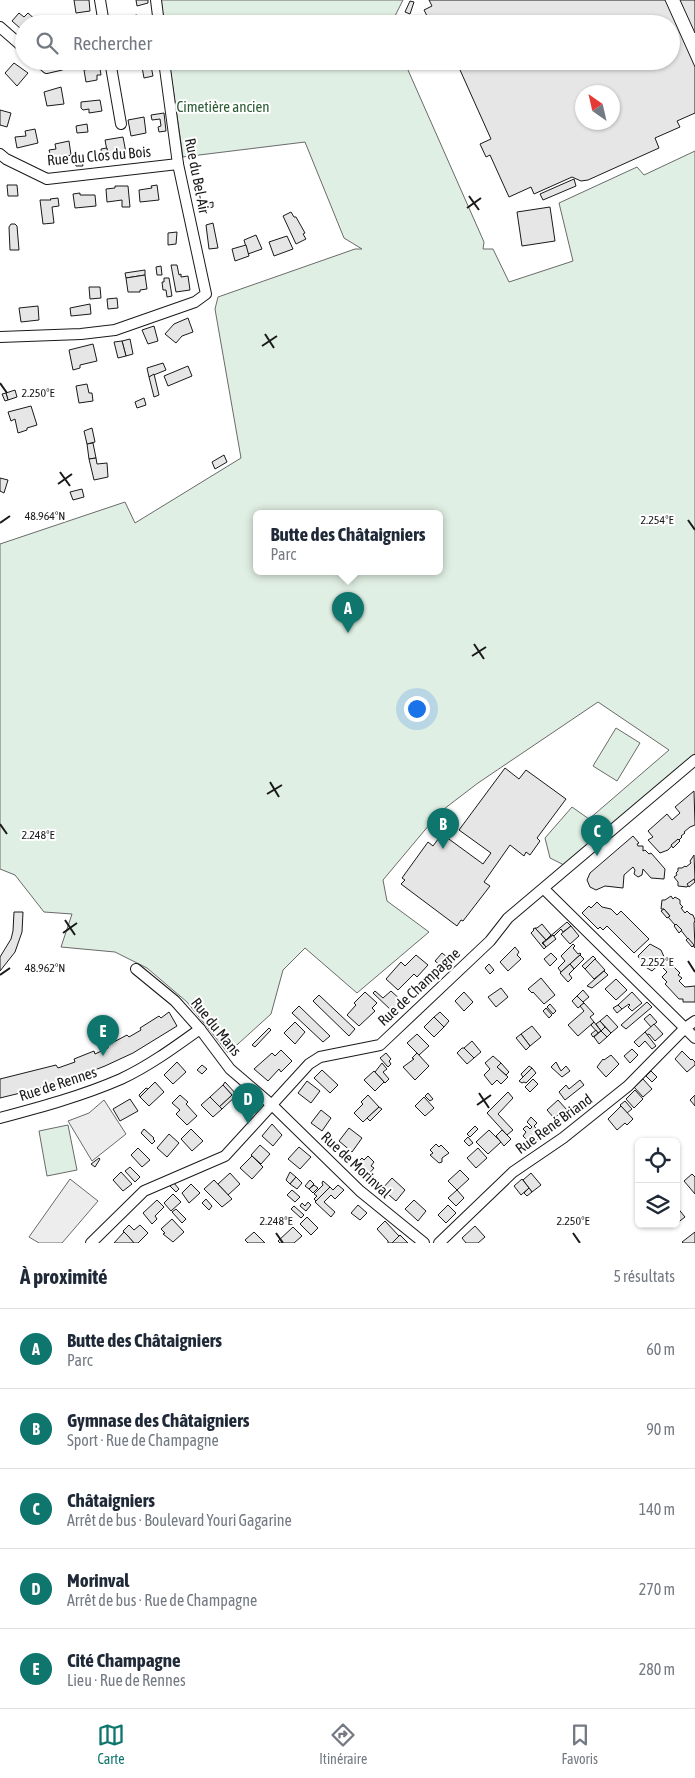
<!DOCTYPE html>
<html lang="fr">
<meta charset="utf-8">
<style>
body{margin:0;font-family:"Asap Condensed",sans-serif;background:#f2f2f3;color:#1f2937}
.controls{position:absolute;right:15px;bottom:15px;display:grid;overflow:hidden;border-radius:8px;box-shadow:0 1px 4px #0004}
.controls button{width:45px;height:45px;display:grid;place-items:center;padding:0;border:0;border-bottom:1px solid #e0e1e3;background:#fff;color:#1f2937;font:25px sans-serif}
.compass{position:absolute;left:575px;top:85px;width:45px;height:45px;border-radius:50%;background:#fff;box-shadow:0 1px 4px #0004;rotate:326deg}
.you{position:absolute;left:416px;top:708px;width:18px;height:18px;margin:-12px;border:4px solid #fff;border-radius:50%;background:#1a73e8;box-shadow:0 0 0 8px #1a73e833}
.badge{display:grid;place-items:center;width:32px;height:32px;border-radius:50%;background:#0f766e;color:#fff;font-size:16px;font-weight:700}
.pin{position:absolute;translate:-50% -41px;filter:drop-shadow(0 1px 2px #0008)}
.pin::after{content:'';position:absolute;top:26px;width:18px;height:15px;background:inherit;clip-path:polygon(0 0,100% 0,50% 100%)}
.popup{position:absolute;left:253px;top:510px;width:190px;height:65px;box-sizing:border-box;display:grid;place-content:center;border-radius:8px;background:#fff;filter:drop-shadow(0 1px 4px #0005);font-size:16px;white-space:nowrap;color:#747a83}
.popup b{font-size:19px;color:#1f2937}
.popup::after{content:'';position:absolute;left:50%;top:100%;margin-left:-10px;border:10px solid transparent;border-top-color:#fff}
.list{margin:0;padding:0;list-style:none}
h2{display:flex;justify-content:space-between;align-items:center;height:65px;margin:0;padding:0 20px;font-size:21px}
h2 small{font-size:16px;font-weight:400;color:#747a83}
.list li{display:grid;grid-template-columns:32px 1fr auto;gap:15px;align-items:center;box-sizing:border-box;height:80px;padding:0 20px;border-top:1px solid #e0e1e3}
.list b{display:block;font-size:19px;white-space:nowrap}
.list p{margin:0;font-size:16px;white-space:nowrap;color:#747a83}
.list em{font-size:16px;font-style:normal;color:#747a83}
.icon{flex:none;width:28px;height:28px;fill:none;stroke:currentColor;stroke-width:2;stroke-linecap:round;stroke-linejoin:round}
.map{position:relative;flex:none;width:695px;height:1243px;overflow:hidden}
.search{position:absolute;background:#fff;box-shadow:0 1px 4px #0004;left:15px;right:15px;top:15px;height:55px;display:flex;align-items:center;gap:12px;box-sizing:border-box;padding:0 18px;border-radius:28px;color:#747a83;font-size:19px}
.sheet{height:465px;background:#fff}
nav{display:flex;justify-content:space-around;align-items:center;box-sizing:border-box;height:70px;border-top:1px solid #e0e1e3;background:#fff;font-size:14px;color:#747a83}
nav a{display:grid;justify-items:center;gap:2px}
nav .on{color:#0f766e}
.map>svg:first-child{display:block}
.green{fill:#e0efe3;stroke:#6a6a6a;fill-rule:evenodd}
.parking{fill:#ededed;stroke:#6a6a6a}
.building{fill:#e6e6e6;stroke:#1a1a1a;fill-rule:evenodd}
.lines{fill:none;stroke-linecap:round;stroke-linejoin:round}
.street-casing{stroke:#1a1a1a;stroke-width:12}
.street{stroke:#fff;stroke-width:10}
.ticks{fill:none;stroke:#1a1a1a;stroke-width:2}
.labels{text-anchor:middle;stroke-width:4;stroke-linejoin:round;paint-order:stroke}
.park-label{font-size:15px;fill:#2b5a34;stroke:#fff}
.street-label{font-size:15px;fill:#1a1a1a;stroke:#fff}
.ticks-label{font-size:12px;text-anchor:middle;fill:#1a1a1a;stroke:#fff;stroke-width:4;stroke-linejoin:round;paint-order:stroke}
</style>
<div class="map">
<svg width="695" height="1243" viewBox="0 0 695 1243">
<rect width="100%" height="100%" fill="#fff"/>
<g class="green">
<path d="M161 0H403L391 24H164Z"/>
<path d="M169 61H404L484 242 483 249H493L509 282 573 261 559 203 637 167 644 175 695 151V754L564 865 550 858 545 838 572 807 589 819 669 750 598 702 478 783 440 812 383 880 387 901 429 932 357 993 305 948 283 970 271 1014 228 1053 187 1002 147 968 115 952 61 947 72 914 44 912 15 875 0 869V544L125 502 135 523 241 458 215 309 218 297 355 249H362L344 238 305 142 183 157ZM257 514H439V572H257Z"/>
<path d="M616 728 640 743 617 781 593 766Z"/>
<path d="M68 1125 77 1170 47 1176 39 1131Z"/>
</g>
<g class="parking">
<path d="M104 1100 126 1134 92 1161 68 1121 89 1113Z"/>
<path d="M70 1179 98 1201 62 1243H39L29 1237Z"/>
</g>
<g class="building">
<path d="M74 0H89L90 11 76 13Z"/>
<path d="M136 0H148V3L137 6Z"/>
<path d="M429 0H665L695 67V113L677 121 680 127 655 138 659 148 588 180 581 181 572 177 534 194 531 187 509 197 490 155 486 157 480 144 491 139 456 61H671V24H431L424 10 432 6ZM582 92H612V122H582Z"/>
<path d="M680 0H695V33Z"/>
<path d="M410 1 414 2 410 14 405 12Z"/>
<path d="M19 13 24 17 28 13 38 22 37 24H24V29L22 28 21 29 12 21Z"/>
<path d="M137 15 139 24H124L123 18Z"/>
<path d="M150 61 153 76 144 78 142 67 135 68 134 64 132 65 131 62Z"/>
<path d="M99 62 101 75H97V80L86 82 84 70 90 69V64Z"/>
<path d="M14 63 28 73 17 86 5 73Z"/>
<path d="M61 87 64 104 47 106 44 92Z"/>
<path d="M100 100 102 111 89 113V109L83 110 81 108V102Z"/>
<path d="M0 110 11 113 7 127 0 125Z"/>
<path d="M164 113 166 131 159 132 158 127 161 126 160 119 152 120 151 115Z"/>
<path d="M144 117 146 133 131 136 128 120Z"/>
<path d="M87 124 88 132 77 133 76 126Z"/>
<path d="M35 129 38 143 17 148 15 137 26 136 25 131Z"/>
<path d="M123 137 126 153 108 156 105 140Z"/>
<path d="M69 141 71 155 52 161 49 150 56 149 55 144Z"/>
<path d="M107 148 108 156 102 157 101 149Z"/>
<path d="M82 161 83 166H76L75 162Z"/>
<path d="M574 179 576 186 543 200 540 194Z"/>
<path d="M7 185H17L18 196H8Z"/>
<path d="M157 185 159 200 140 202 139 190 152 188 151 186Z"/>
<path d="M115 186H128L130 207H122V200L107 202 106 189 115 188Z"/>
<path d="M80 193V195H95L96 206 75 208 73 194Z"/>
<path d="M58 198 59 206 52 207 54 223 43 224 40 200H51L50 199Z"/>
<path d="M213 202V207L205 209 204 204Z"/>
<path d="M550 207 555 241 522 246 517 212Z"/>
<path d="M291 212 294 217H296L305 233 303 234 306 239 296 244 283 216Z"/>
<path d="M213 223 218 248 209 249 206 225Z"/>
<path d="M11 224H15L17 226 19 250H10L9 227Z"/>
<path d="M177 232 176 244 168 245V233Z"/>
<path d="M256 235 262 249 248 254 244 240Z"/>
<path d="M287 236 293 249 274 256 269 242Z"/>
<path d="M246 245 249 256 235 261 232 249Z"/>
<path d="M171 265H177L179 275 181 274V277L188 276 190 290 176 292Z"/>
<path d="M161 266 162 275H157L156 267Z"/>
<path d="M145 270V275L126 278 125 273Z"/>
<path d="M145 275 147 289 140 290V292H128L126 278Z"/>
<path d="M164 278H169L172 296 167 297 166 290H163L162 282H164Z"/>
<path d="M89 287H100L101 298 90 299Z"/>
<path d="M117 298 118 308 108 309 107 299Z"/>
<path d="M90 304 91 314 71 316 70 308Z"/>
<path d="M38 306 39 320 21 322 19 308Z"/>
<path d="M188 318 193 332 182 336 176 343 165 334 174 324Z"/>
<path d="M154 326 158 341 148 344 142 330Z"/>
<path d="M130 339 133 354 126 356 122 341Z"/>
<path d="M122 341 126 356 118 358 114 342Z"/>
<path d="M93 344 97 361 80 365V368L73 370 69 350Z"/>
<path d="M163 363 166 370 149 377 147 368Z"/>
<path d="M188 366 192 376 168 386 164 376Z"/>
<path d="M154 374 159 395 154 397 149 377Z"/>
<path d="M87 384 89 393H92L93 401 79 403 76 386Z"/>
<path d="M15 390 17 397 8 400 6 393Z"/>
<path d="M6 393 8 400 5 401 2 394Z"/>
<path d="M144 398 146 405 137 408 135 402Z"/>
<path d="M31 406 37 425 27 428V430L18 433 15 419 11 421 8 412Z"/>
<path d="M92 428 95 442 87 444 84 431Z"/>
<path d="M93 443 96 458 89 459 87 444Z"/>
<path d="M224 455 227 462 215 469 212 462Z"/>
<path d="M96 458 97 464 107 463 108 477 94 480 89 459Z"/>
<path d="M0 478 8 480 4 493 0 491Z"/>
<path d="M82 489 84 497 73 500 70 492Z"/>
<path d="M505 768 519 779 526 770 566 799 537 838 540 841 530 855 526 852 524 856 510 845 484 882 490 886 463 921 461 920 457 926 401 884 405 880 402 878 428 842 433 846 442 834 483 864 491 853 459 830Z"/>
<path d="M694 791 695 825 690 827 684 832 685 833 681 836 682 837 679 840 678 839 668 850 660 853 648 840 653 837 648 831 667 814 672 820 680 813 675 807Z"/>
<path d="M633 836 639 843 637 844 638 846H643V851L645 850 649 854 651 853 665 869 664 879 651 878 643 869 642 875 638 877 634 874 635 870 633 867 624 875 623 888 605 886 596 890 590 887 587 880 590 873Z"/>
<path d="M678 839 680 841 673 848 671 845Z"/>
<path d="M694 855 695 879H694L687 887 678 886V882L674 877 677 875 676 873 678 871V868H682L685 866 686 867 691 863 690 861Z"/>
<path d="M694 879 695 882 689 887 687 884Z"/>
<path d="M671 896 673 899 675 897 680 900V904L683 907 681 908 685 913 687 911 690 914 693 915 695 920 694 923 695 948 676 924 675 925 668 917 670 916 664 909H661L662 900H665Z"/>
<path d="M597 902 602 907 611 909 617 915 621 911 649 939 634 953 607 926 603 930 600 927 598 929 582 913 589 906 591 908Z"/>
<path d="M664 909 670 916 667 918 661 911Z"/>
<path d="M14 912H23L22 932 15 952 0 971V957L11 939 13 931Z"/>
<path d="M567 922 571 926 563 932 561 929 554 936 553 935 542 943Z"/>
<path d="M542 924 551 935 546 940 535 928H537Z"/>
<path d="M676 924 682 930 679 933 674 926Z"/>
<path d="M571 926 579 936 570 944 561 934Z"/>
<path d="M535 928 546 940 542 943 546 947 544 949 531 933 534 930 533 929Z"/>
<path d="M553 935 556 939 546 947 543 943Z"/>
<path d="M688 938 694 945 692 947 686 940Z"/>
<path d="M573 944 575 946 573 948 578 954 580 953 581 954 561 972 558 968 565 961 561 956Z"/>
<path d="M650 944 661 950 665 959 652 971 644 966 638 956Z"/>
<path d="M515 947 519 952 517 955 521 959 508 971 500 962Z"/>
<path d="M455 950 459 955 446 970 435 961 442 953 447 957Z"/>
<path d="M551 953 557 959 550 966 544 959Z"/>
<path d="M416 955 428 965 417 977 414 974 398 990 386 979 401 962 405 966Z"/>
<path d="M580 955 584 959 574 969 570 964Z"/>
<path d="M593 956 596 959 585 969 582 966Z"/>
<path d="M595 959 605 970 594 979 585 969Z"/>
<path d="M666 959 680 973 678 975 682 978 679 981 685 987 695 986V1002H683V999H679L665 984 667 982 662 977 667 972 660 965Z"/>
<path d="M489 964 494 970 490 974 485 968Z"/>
<path d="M570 964 574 969 569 974 572 978 568 982 560 973Z"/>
<path d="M604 971 608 975 592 988 587 986Z"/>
<path d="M541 978 555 995 544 1004 533 992 532 993 528 989Z"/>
<path d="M616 979 627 990 616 1000 605 989Z"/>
<path d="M501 988 508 997 496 1007 488 997Z"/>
<path d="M583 990 589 997 583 1002 577 996Z"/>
<path d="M375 991 383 998 391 991 402 1001 392 1011 373 993Z"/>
<path d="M365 992 377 1003 372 1008 375 1011 359 1026 347 1015 356 1005 354 1003Z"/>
<path d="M464 992 473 1002 464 1011 455 1001Z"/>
<path d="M632 992 642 1003 632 1011 628 1007 630 1005 629 1004 622 1009 618 1005Z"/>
<path d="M319 995 355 1029 349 1036 313 1001Z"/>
<path d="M577 996 584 1003 578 1008 572 1001Z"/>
<path d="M647 1002 652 1007 626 1029 621 1025Z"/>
<path d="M584 1003 594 1014 590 1017 594 1022 578 1036 568 1025 584 1011 580 1006Z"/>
<path d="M550 1004 556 1011 553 1014 547 1007Z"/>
<path d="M618 1005 622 1009 617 1013 613 1008Z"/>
<path d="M299 1006 330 1036 323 1042 292 1013Z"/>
<path d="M546 1008 552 1015 549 1018 543 1011Z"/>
<path d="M169 1012 177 1026 133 1053 105 1066 61 1083 0 1098V1079L56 1065 58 1068 75 1062 74 1059 94 1051 95 1054 108 1048V1045L127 1035 129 1037 141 1030 140 1028 159 1016 161 1018Z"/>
<path d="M440 1012 449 1021 444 1027 434 1017Z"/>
<path d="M650 1014 657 1022 651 1027 644 1019Z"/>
<path d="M607 1015 618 1027 611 1033 600 1021Z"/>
<path d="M434 1017 444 1027 434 1037 424 1027Z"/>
<path d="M600 1021 605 1027 601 1031 596 1024Z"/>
<path d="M295 1022 305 1032 295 1044 284 1033Z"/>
<path d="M594 1022 601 1031 598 1033 591 1025Z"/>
<path d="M654 1024 663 1034 655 1041 649 1034 647 1035 645 1032Z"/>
<path d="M532 1026 541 1037 530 1046 521 1034Z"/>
<path d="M605 1027 611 1033 607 1037 601 1031Z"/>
<path d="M269 1028 271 1030 255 1047 252 1045Z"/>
<path d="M596 1030 598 1033 593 1037 591 1034Z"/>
<path d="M601 1031 607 1037 599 1044 594 1037Z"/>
<path d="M645 1032 656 1046 652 1049 645 1041 639 1047 634 1042Z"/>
<path d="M417 1034 429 1046 419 1055 407 1043Z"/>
<path d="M521 1034 530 1046 526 1050 516 1038Z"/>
<path d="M472 1041 481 1052 474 1058 464 1048Z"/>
<path d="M462 1048H464L474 1058 467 1064 457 1053Z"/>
<path d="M632 1049 638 1055 630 1063 624 1056Z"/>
<path d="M281 1050 292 1061 281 1072 279 1069 268 1081 254 1069 272 1053 275 1056Z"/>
<path d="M682 1051 691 1060 692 1059 695 1062V1065L687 1072 675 1059Z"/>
<path d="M386 1053 391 1059 389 1061 391 1064 388 1067 380 1058Z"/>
<path d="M417 1053 429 1066 415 1080 403 1067 414 1059 412 1058Z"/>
<path d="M611 1055 619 1064 606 1077 597 1067 603 1059 604 1060Z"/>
<path d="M493 1056 501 1063 497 1067 508 1077 501 1084 497 1080 492 1085 484 1075 490 1069 485 1063Z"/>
<path d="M177 1062 186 1072 173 1084 164 1075Z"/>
<path d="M556 1062 561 1071 566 1066 570 1071 562 1077 551 1067Z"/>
<path d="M382 1063 387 1069 383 1072 389 1079 385 1083 375 1072Z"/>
<path d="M501 1063 509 1072 506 1075 497 1067Z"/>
<path d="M202 1065 207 1069 202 1074 197 1070Z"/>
<path d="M529 1066 532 1068 523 1077 521 1074Z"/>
<path d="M532 1068 536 1073 526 1083 524 1082 522 1083 519 1081Z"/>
<path d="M322 1070 338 1085 330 1093 314 1078Z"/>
<path d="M374 1071 384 1082 375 1091 364 1080Z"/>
<path d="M651 1071 657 1077 652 1082 646 1076Z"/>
<path d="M533 1079 538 1084 530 1092 525 1087Z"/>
<path d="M643 1079 652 1089 643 1097 634 1087Z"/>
<path d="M580 1080 584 1085 565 1100 559 1092 566 1085 569 1089Z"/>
<path d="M307 1081 320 1091 311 1103 298 1093Z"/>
<path d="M155 1082 164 1092 149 1106 140 1097Z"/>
<path d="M225 1082 237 1095 222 1109 219 1107 232 1095 223 1085Z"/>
<path d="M223 1085 232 1095 219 1107 210 1097Z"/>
<path d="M146 1088 148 1089 140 1097 139 1095Z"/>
<path d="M635 1090 643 1099 634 1108 626 1099Z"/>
<path d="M508 1092 513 1098 498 1114 513 1130 507 1135 487 1113Z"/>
<path d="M428 1093 433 1099 430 1101 425 1096Z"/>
<path d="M180 1095 188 1102 186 1104 197 1116 187 1125 176 1114 180 1110 172 1103Z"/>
<path d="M368 1095 379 1107 363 1122 354 1113 363 1104 361 1102Z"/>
<path d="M695 1095V1106L690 1100Z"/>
<path d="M210 1097 222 1109 213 1117 201 1105Z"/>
<path d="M424 1097 434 1108 425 1116 415 1106Z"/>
<path d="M130 1099 138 1111 120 1121 113 1109Z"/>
<path d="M558 1100 567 1110 563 1113 562 1112 554 1118 547 1110Z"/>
<path d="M625 1101 632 1109 627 1113 620 1105Z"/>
<path d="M621 1106 633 1119 627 1125 625 1123 617 1130 608 1119Z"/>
<path d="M379 1107 382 1109 370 1121 367 1118Z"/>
<path d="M321 1110 331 1118 322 1131 311 1123Z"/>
<path d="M531 1117 537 1123 534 1126 542 1135 532 1145 523 1136 526 1132 523 1129 525 1127 527 1126 530 1129 532 1127 527 1122Z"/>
<path d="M272 1124 282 1135 273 1146 262 1136Z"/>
<path d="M475 1126 478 1129 470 1137 467 1134Z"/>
<path d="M349 1128 362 1138 352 1152 339 1141Z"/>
<path d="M144 1129 154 1138 153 1139 155 1141 152 1144 141 1133Z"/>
<path d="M191 1129 203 1141 192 1151 181 1139Z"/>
<path d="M489 1130 501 1142 488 1154 476 1142Z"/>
<path d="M502 1130 511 1139 504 1146 496 1136Z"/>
<path d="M169 1134 179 1143 167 1157 157 1148Z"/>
<path d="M468 1137 473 1143 469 1146 464 1141Z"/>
<path d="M436 1144 439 1147 441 1145 449 1153 442 1158V1162L439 1163 430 1155 433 1153 430 1150Z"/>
<path d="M260 1145 270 1154 261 1164 251 1155Z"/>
<path d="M299 1147 311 1157 300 1169 288 1159Z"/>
<path d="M138 1148 150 1160 142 1167 131 1155Z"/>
<path d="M478 1148 487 1158 476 1168 467 1158Z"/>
<path d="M252 1156 263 1167 252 1179 240 1168Z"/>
<path d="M368 1156 374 1162 371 1166 374 1168 368 1175 356 1164 362 1158 364 1160Z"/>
<path d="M99 1158 100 1159 95 1167 91 1164Z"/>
<path d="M130 1167 140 1177 135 1182 125 1171Z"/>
<path d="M460 1170 469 1179 457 1190 448 1181Z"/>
<path d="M121 1172 132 1184 123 1191 113 1180Z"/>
<path d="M290 1172 296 1177 290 1184 286 1180Z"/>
<path d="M230 1173 240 1184 228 1195 218 1184Z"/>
<path d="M531 1173 541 1185 532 1192 523 1180Z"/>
<path d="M692 1174 695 1177V1194L684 1181Z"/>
<path d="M296 1177 302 1183 297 1189 290 1184Z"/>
<path d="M392 1178 405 1190 396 1201 382 1189Z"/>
<path d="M522 1179 529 1188 521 1195 514 1186Z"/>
<path d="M214 1180 232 1199 222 1207 204 1189Z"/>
<path d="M310 1180 314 1184 309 1189 305 1186Z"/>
<path d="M323 1181 330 1187 316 1201 314 1199 317 1196 314 1194 323 1185 322 1183Z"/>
<path d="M174 1183 179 1189 176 1192 169 1185Z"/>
<path d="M191 1184 200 1193 189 1203 182 1193Z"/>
<path d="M314 1185 318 1188 313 1193 309 1189Z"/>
<path d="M338 1185 344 1190 335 1199 331 1195 324 1202 335 1212 331 1217 315 1202 330 1187 333 1190Z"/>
<path d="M529 1188 532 1192 527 1196 524 1193Z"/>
<path d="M292 1190 300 1197 295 1202 287 1195Z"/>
<path d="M457 1190 464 1198 456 1206 448 1198Z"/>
<path d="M173 1194 181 1202 171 1211 164 1203Z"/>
<path d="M206 1199 212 1206 209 1210 202 1203Z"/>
<path d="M157 1200 164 1207 155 1216 157 1219 152 1224 143 1213Z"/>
<path d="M414 1200 426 1211 418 1221 405 1209Z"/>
<path d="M308 1202 311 1205 306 1211 300 1206 302 1203 305 1206Z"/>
<path d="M358 1205 367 1213 360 1220 351 1213Z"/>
<path d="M448 1205 456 1213 446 1223 438 1215Z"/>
<path d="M294 1206 304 1215 301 1218 291 1209Z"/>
<path d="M676 1206 685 1217 676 1224Z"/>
<path d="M176 1209 186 1219 182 1223 172 1212Z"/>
<path d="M307 1217 318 1228 311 1235 300 1224Z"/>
<path d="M172 1219 184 1232 173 1242 163 1234 165 1233 161 1229Z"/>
<path d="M385 1221 399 1236 392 1243H388V1241L377 1229Z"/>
<path d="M129 1225 134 1230 140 1225 148 1233 138 1243H134L123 1231Z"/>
<path d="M475 1226 485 1237 478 1243H466L462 1238Z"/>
<path d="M293 1227 302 1236 294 1243H280L278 1241Z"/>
<path d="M124 1232 128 1236 134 1243H114Z"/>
<path d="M254 1232 265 1243H248L245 1240Z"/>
<path d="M695 1232V1243H683L682 1242Z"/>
<path d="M400 1235 408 1243H392Z"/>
</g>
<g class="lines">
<g class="street-casing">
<g id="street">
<path d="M100 0 104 24"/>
<path d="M156 0 159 24"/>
<path d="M0 27 24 48"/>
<path d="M39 61 47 68 60 65"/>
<path d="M110 61 121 124"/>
<path d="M0 154 6 159 47 179 178 164"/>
<path d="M0 337 81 334 115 330 195 302 206 294 178 164 164 61"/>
<path d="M544 889 695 1038"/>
<path d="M136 969 175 1001 200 1029 230 1069 272 1105 360 1191 424 1243"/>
<path d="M0 1118C41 1107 82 1096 121 1079 149 1066 175 1047 200 1029"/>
<path d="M91 1243 144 1191 225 1156 309 1064 320 1057 380 1045 490 941 508 918 695 760"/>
<path d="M439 1243 513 1172 563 1138 628 1086 685 1028 695 1021"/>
</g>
</g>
<use href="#street" class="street"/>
</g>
<path class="ticks" d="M469 196 479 210M467 208 481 198M265 334 274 348M262 346 277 336M0 383 7 393M60 472 70 486M58 484 72 474M688 520 695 530M0 523 10 516M474 644 484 659M472 656 486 647M270 782 279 797M267 794 282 785M0 824 7 834M65 920 75 935M63 933 77 923M688 961 695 972M0 975 10 968M479 1093 489 1108M477 1105 491 1095M276 1233 283 1243M573 1233 580 1243"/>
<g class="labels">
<g class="park-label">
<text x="223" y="112">Cimetière ancien</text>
</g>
<g class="street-label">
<text transform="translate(99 156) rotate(-5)" y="5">Rue du Clos du Bois</text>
<text transform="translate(197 176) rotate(79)" y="5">Rue du Bel-Air</text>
<text transform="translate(419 987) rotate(-43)" y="5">Rue de Champagne</text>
<text transform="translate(216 1027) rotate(51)" y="5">Rue du Mans</text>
<text transform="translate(58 1084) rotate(-18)" y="5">Rue de Rennes</text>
<text transform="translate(554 1124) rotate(-36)" y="5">Rue René Briand</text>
<text transform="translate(356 1165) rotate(43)" y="5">Rue de Morinval</text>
</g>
</g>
<g class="ticks-label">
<text x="38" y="397">2.250°E</text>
<text x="45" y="520">48.964°N</text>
<text x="657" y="524">2.254°E</text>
<text x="38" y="839">2.248°E</text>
<text x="657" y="966">2.252°E</text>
<text x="45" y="972">48.962°N</text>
<text x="276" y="1225">2.248°E</text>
<text x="573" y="1225">2.250°E</text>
</g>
</svg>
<div class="controls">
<button><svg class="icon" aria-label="locate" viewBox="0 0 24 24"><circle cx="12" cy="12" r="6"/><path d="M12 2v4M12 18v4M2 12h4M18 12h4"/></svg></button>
<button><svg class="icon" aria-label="layers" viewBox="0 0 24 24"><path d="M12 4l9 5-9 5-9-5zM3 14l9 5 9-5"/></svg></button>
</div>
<svg class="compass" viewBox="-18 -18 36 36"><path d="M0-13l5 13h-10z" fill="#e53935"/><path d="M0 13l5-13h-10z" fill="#747a83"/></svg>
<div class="you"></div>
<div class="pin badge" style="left:348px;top:633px">A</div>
<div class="popup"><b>Butte des Châtaigniers</b>Parc</div>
<div class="pin badge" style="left:443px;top:849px">B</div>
<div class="pin badge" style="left:597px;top:856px">C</div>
<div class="pin badge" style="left:248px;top:1124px">D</div>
<div class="pin badge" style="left:103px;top:1056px">E</div>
<div class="search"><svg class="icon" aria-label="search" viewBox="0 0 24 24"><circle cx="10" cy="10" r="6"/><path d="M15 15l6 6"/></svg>Rechercher</div>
</div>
<section class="sheet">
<h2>À proximité<small>5 résultats</small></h2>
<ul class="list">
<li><span class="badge">A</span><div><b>Butte des Châtaigniers</b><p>Parc</p></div><em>60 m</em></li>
<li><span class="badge">B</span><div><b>Gymnase des Châtaigniers</b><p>Sport · Rue de Champagne</p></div><em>90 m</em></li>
<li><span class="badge">C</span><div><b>Châtaigniers</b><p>Arrêt de bus · Boulevard Youri Gagarine</p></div><em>140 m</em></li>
<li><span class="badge">D</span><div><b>Morinval</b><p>Arrêt de bus · Rue de Champagne</p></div><em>270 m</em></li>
<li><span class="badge">E</span><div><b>Cité Champagne</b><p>Lieu · Rue de Rennes</p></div><em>280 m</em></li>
</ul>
</section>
<nav>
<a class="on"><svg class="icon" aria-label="map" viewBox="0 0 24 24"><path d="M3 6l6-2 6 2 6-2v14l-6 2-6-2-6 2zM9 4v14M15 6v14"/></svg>Carte</a>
<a><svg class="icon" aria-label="directions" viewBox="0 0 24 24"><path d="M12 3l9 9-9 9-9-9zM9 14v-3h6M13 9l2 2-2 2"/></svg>Itinéraire</a>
<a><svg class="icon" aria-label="saved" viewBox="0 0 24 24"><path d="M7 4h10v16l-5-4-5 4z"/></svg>Favoris</a>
</nav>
